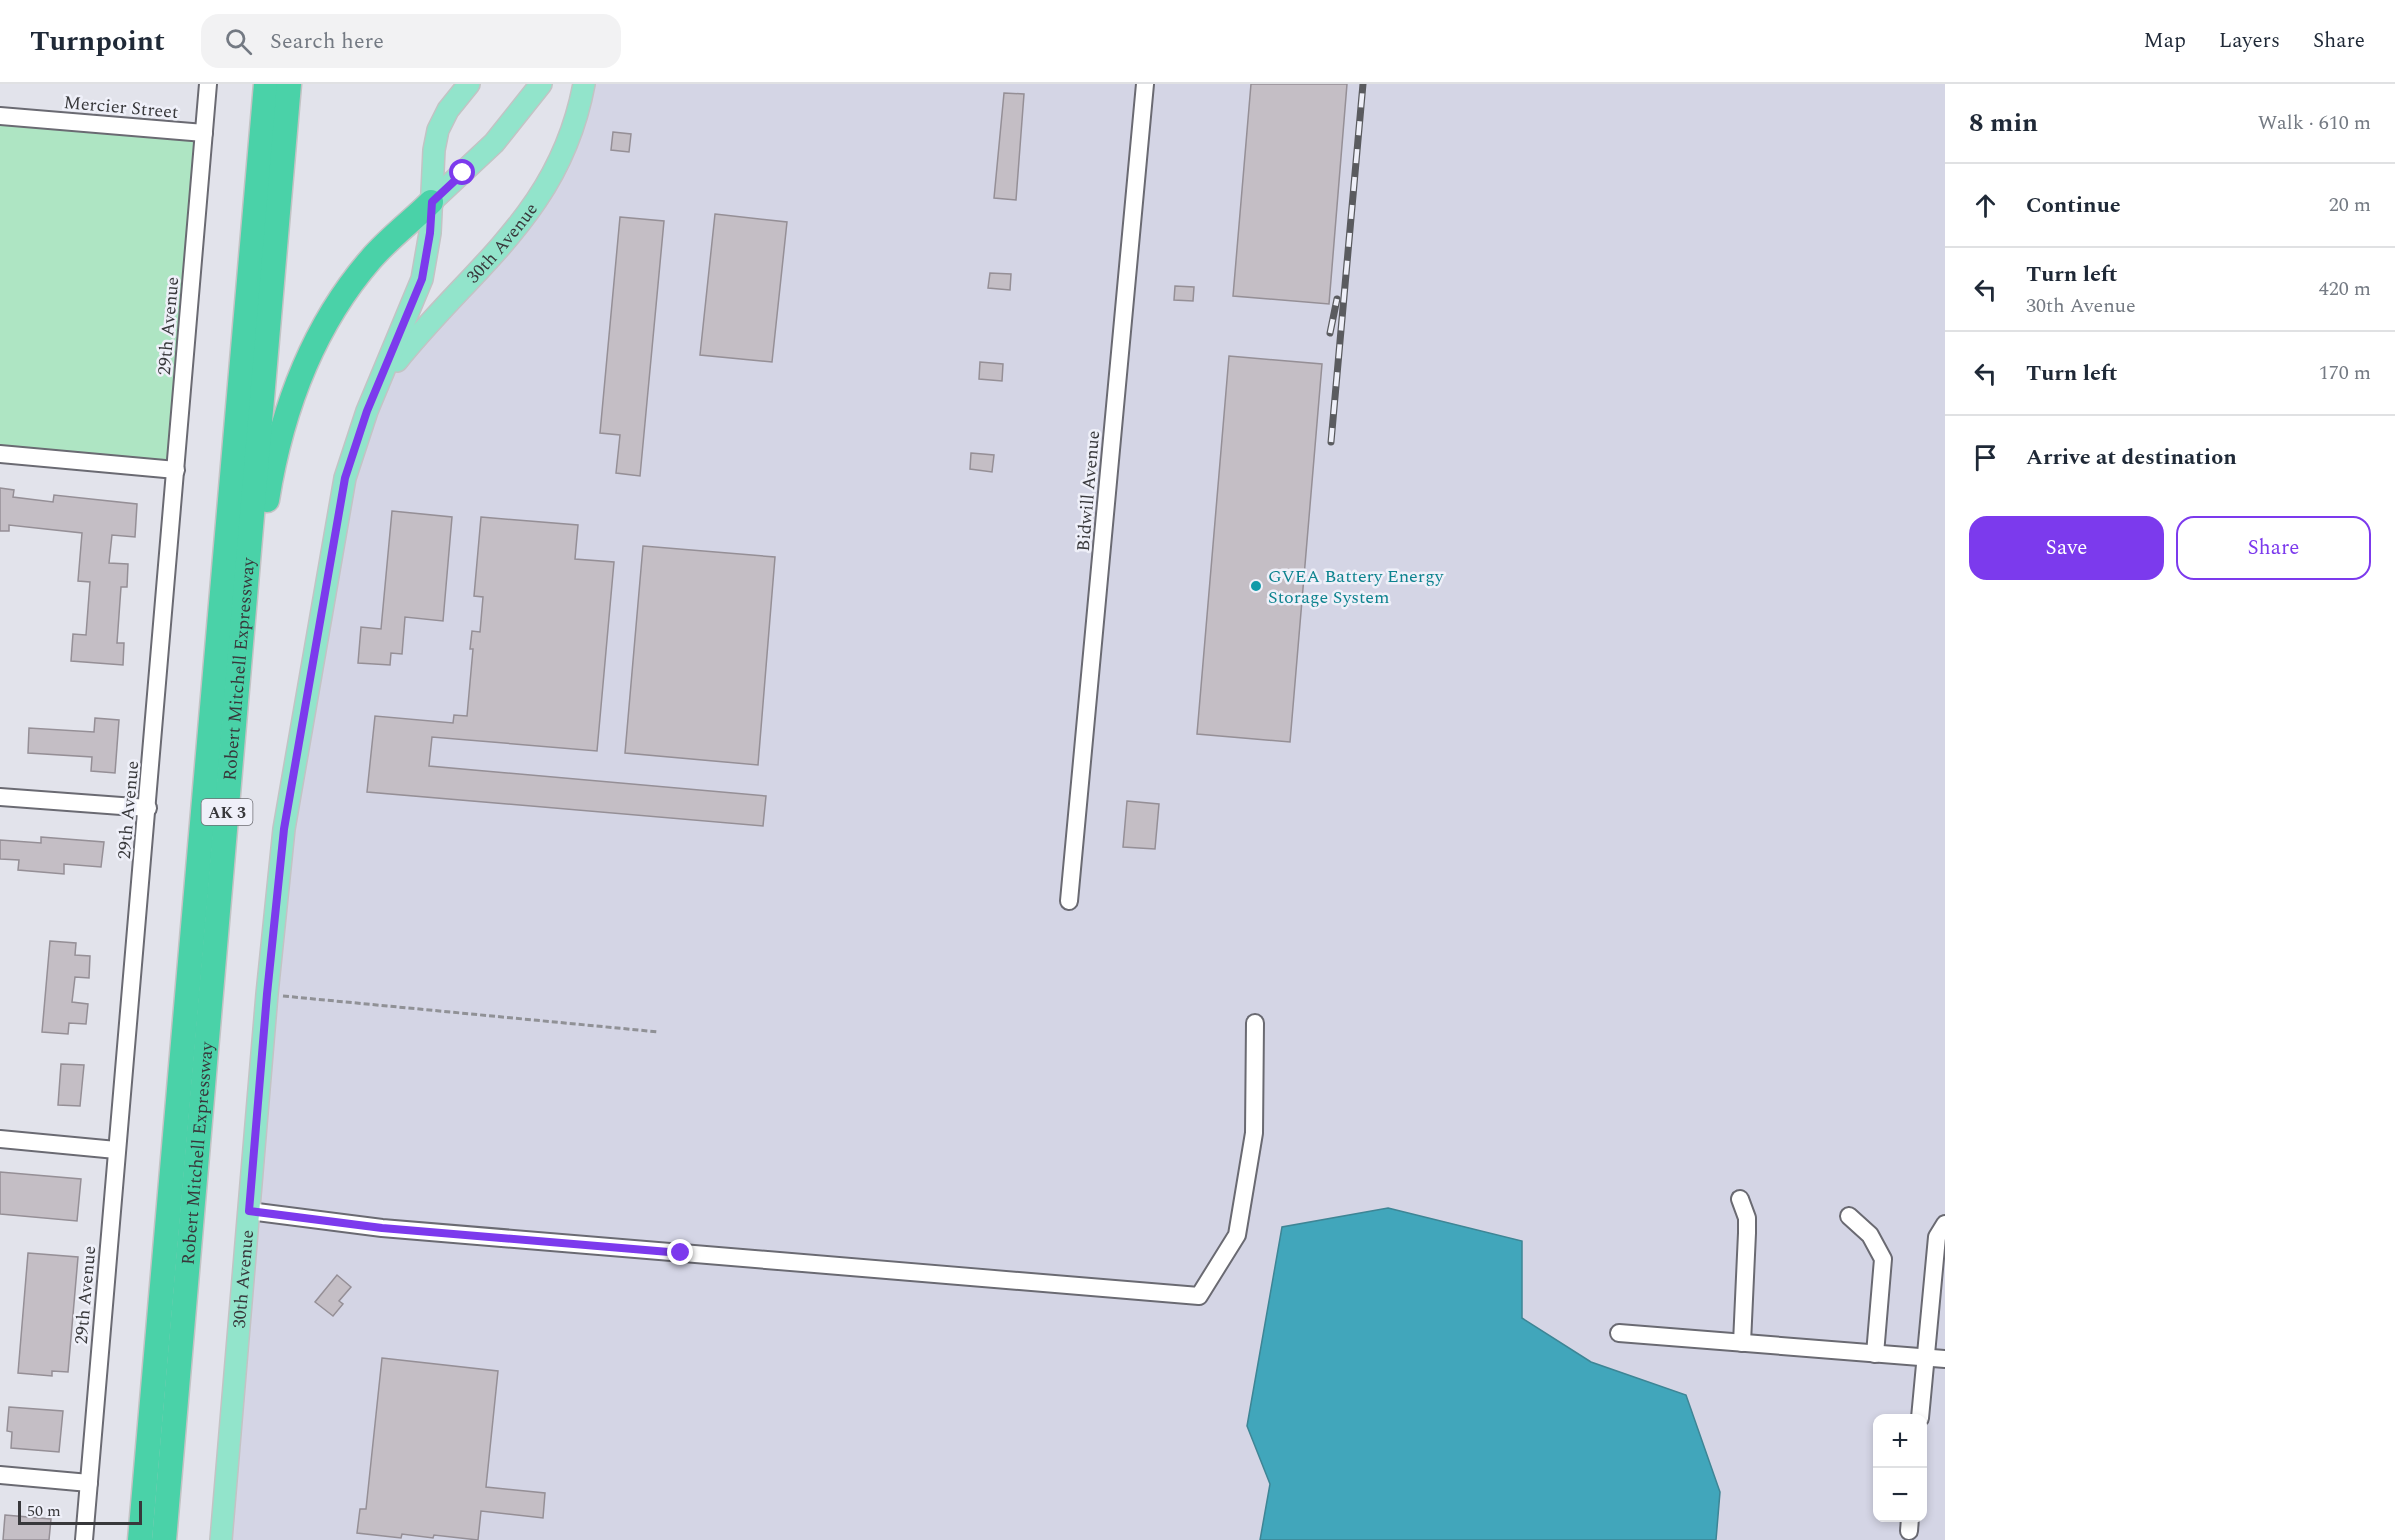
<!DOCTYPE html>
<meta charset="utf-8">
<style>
body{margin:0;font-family:Spectral,serif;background:#f2f2f3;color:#1f2937}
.controls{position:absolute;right:18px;bottom:18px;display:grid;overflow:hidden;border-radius:12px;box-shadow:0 3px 9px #0003}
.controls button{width:54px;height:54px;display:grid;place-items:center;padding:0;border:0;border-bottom:2px solid #e0e1e3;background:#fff;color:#1f2937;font:30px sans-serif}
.scale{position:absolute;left:18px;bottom:15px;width:124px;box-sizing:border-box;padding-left:6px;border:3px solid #38383b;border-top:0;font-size:16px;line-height:21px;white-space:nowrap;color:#38383b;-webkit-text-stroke:4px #eff0f9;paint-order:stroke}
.stop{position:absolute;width:18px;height:18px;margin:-14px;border:4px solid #7c3aed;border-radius:50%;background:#fff}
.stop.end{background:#7c3aed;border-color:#fff;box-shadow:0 2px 6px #0008}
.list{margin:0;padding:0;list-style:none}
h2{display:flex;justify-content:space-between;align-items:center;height:78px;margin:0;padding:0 24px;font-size:26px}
h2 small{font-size:20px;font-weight:400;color:#747a83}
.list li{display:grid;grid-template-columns:39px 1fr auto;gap:18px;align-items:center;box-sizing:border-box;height:84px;padding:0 24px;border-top:2px solid #e0e1e3}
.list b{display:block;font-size:22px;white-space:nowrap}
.list p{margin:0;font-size:20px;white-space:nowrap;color:#747a83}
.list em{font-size:20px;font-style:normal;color:#747a83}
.actions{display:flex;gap:12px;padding:18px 24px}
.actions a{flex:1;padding:14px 0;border:2px solid #7c3aed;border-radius:18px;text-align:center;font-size:21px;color:#7c3aed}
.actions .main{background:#7c3aed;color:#fff}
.icon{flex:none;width:33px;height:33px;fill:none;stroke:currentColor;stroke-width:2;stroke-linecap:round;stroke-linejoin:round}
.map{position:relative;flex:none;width:1945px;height:1456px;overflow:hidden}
header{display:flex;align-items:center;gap:36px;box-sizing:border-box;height:84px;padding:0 30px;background:#fff;border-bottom:2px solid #e0e1e3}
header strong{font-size:28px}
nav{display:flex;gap:33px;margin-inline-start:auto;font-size:21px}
.search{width:420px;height:54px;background:#f2f2f3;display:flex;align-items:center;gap:15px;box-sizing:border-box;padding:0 21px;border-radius:18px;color:#747a83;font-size:22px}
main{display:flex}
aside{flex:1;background:#fff}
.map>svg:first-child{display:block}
.built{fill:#d4d5e5;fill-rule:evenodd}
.green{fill:#aee5c3}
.water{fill:#41a6bb;stroke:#3e8595;stroke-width:1.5}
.building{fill:#c4bec5;stroke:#958f96;stroke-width:1.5}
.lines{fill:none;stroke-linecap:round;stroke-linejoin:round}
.minor-casing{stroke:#6a6a72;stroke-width:20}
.major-casing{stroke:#c3c3c4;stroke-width:24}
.highway-casing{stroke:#c3c3c4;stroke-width:27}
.path{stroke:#909196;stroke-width:3;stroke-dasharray:6 3;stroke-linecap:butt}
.minor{stroke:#fff;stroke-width:16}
.major{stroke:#92e4cb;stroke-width:21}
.highway{stroke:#4ad2a8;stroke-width:24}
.rail-casing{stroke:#5a5b5f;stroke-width:7}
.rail{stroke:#eff0f9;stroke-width:4.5;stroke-dasharray:14;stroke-linecap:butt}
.route{stroke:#7c3aed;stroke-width:8}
.culture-dot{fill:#0f9aa8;stroke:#eff0f9;stroke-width:2}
.labels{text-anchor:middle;stroke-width:5;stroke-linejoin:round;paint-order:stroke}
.shield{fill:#eff0f9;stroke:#6f6f74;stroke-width:1.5}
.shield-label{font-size:16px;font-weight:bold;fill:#38383b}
.street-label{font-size:18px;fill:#38383b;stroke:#eff0f9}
.culture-label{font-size:18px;fill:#0d838f;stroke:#eff0f9;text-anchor:start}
</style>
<header>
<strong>Turnpoint</strong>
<div class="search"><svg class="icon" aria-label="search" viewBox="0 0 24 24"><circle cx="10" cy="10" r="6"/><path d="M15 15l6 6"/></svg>Search here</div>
<nav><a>Map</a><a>Layers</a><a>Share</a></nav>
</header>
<main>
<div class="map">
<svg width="1945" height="1456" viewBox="0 0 1945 1456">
<rect width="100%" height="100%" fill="#e2e3eb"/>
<path class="built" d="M586 0H1945V1456H223L284 777 347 417 373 328 394 291 405 273 510 158ZM1878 1334H1922V1434H1878Z"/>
<path class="green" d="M0 41 204 49 176 386 0 370Z"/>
<path class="water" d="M1388 1124 1522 1157V1234L1591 1278 1686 1311 1720 1408 1716 1456H1260L1270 1400 1247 1342 1282 1143Z"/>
<g class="building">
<path d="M1251 0H1347L1329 220 1233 212Z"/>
<path d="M1004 9 1024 10 1016 116 994 114Z"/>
<path d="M613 48 631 50 629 68 611 66Z"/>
<path d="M715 130 787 138 772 278 700 271Z"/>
<path d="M620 133 664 137 640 392 616 389 620 351 600 349Z"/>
<path d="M990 189 1011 190 1010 206 988 204Z"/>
<path d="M1175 202 1194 203 1193 217 1174 216Z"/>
<path d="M1229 272 1322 280 1290 658 1197 650Z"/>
<path d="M980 278 1003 280 1002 297 979 295Z"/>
<path d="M971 369 994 371 992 388 970 385Z"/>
<path d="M0 404 14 406 13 413 53 418 54 411 137 420 135 453 112 451 109 479 128 480 127 503H121L117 559H124L123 581 71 577 73 550 86 551 90 498 78 497 82 449 9 441V447H0Z"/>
<path d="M392 427 452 433 443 537 405 533 402 570 391 569 390 581 358 579 361 543 381 545Z"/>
<path d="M481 433 578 441 575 475 614 478 597 667 432 653 429 682 766 712 763 742 367 708 375 632 453 639 454 631 467 632 473 565H470L472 547 480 548 483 513 474 512Z"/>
<path d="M643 462 775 473 758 681 625 669Z"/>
<path d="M95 634 119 636 115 689 91 687 92 673 28 669 29 644 94 648Z"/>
<path d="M1127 717 1159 720 1155 765 1123 763Z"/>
<path d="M41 753 104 758 101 783 64 780V790L18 786 19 776 0 775V756L41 759Z"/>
<path d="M50 857 76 859 75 871 90 872 89 894 75 893 72 918 88 920 86 940 69 939 68 950 42 948Z"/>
<path d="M61 980 84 981 80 1022 58 1021Z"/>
<path d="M0 1088 81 1095 77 1137 0 1130Z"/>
<path d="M28 1169 78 1173 68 1288 52 1287V1292L18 1289Z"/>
<path d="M337 1191 351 1203 339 1217 343 1220 333 1232 315 1218Z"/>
<path d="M382 1274 498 1287 486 1403 545 1409 543 1434 481 1427 478 1456 434 1451 433 1454 402 1450 401 1454 357 1449 360 1425H366Z"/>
<path d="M9 1323 63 1327 59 1368 11 1364 12 1348 7 1347Z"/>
<path d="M5 1431 51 1435 49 1456H3Z"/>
</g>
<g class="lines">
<g class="minor-casing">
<g id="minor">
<path d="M0 32 204 49"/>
<path d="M0 370 176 386"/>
<path d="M0 713 148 724"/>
<path d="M1069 817 1145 0"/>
<path d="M0 1055 116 1066"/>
<path d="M1740 1115 1747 1134V1149L1742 1259"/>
<path d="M249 1127 382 1144 1199 1212 1237 1151 1254 1049 1255 939"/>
<path d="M1849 1132 1870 1151 1883 1175 1875 1270"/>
<path d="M1619 1249 1945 1275"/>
<path d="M1920 1334 1937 1153 1945 1140"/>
<path d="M0 1391 89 1399"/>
<path d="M1909 1447 1910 1434"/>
<path d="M84 1456 208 0"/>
</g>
</g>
<g class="major-casing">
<g id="major">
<path d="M431 118 494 59 541 0"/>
<path id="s1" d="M397 277C473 182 560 129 584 0"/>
<path id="s2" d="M221 1456 267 910 284 745 345 394 367 327 422 195 430 149 434 66 438 46 448 26 469 0"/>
</g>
</g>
<g class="highway-casing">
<g id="highway">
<path d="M267 416C281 329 312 243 371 175 389 154 412 137 431 118"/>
<path d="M140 1456 266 0"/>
<path id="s3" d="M164 1456 289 0"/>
</g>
</g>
<path class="path" d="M283 912 659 948"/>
<use href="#minor" class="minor"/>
<use href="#major" class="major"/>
<use href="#highway" class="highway"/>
<g class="rail-casing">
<g id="rail">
<path d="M1330 249 1337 215"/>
<path d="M1331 358 1363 0"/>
</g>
</g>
<use href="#rail" class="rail"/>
</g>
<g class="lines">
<path class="route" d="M463 89 432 118 430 149 422 195 367 327 345 394 284 745 267 910 249 1127 382 1144 681 1169"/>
</g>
<circle class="culture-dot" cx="1256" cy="502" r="6"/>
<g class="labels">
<rect class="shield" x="201.5" y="715" width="51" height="26" rx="4.5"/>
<g class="shield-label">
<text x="227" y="734">AK 3</text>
</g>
<g class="street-label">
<text transform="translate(121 23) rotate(5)" y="6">Mercier Street</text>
<text dy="6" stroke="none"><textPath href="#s1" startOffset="158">30th Avenue</textPath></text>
<text transform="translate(168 242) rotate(-85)" y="6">29th Avenue</text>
<text transform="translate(1088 407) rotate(-85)" y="6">Bidwill Avenue</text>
<text dy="6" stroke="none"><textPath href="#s3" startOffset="874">Robert Mitchell Expressway</textPath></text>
<text transform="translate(128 726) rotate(-85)" y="6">29th Avenue</text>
<text dy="6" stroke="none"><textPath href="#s3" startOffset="388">Robert Mitchell Expressway</textPath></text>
<text dy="6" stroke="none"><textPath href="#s2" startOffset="262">30th Avenue</textPath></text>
<text transform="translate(85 1211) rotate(-85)" y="6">29th Avenue</text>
</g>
<g class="culture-label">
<text x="1268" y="498">GVEA Battery Energy<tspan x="1268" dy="21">Storage System</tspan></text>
</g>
</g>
</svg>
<div class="controls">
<button>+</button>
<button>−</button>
</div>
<div class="scale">50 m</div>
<div class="stop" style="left:463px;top:89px"></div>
<div class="stop end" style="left:681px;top:1169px"></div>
</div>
<aside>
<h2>8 min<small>Walk · 610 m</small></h2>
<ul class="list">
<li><svg class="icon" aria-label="ahead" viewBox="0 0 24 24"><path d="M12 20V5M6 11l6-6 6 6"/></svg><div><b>Continue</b></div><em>20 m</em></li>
<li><svg class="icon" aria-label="left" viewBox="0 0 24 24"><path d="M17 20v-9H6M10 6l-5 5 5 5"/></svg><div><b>Turn left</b><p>30th Avenue</p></div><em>420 m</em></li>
<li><svg class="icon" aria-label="left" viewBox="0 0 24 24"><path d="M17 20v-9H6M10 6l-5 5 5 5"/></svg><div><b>Turn left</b></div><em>170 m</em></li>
<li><svg class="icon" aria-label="arrive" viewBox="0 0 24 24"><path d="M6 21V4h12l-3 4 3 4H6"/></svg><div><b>Arrive at destination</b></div></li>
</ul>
<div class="actions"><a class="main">Save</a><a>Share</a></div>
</aside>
</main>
